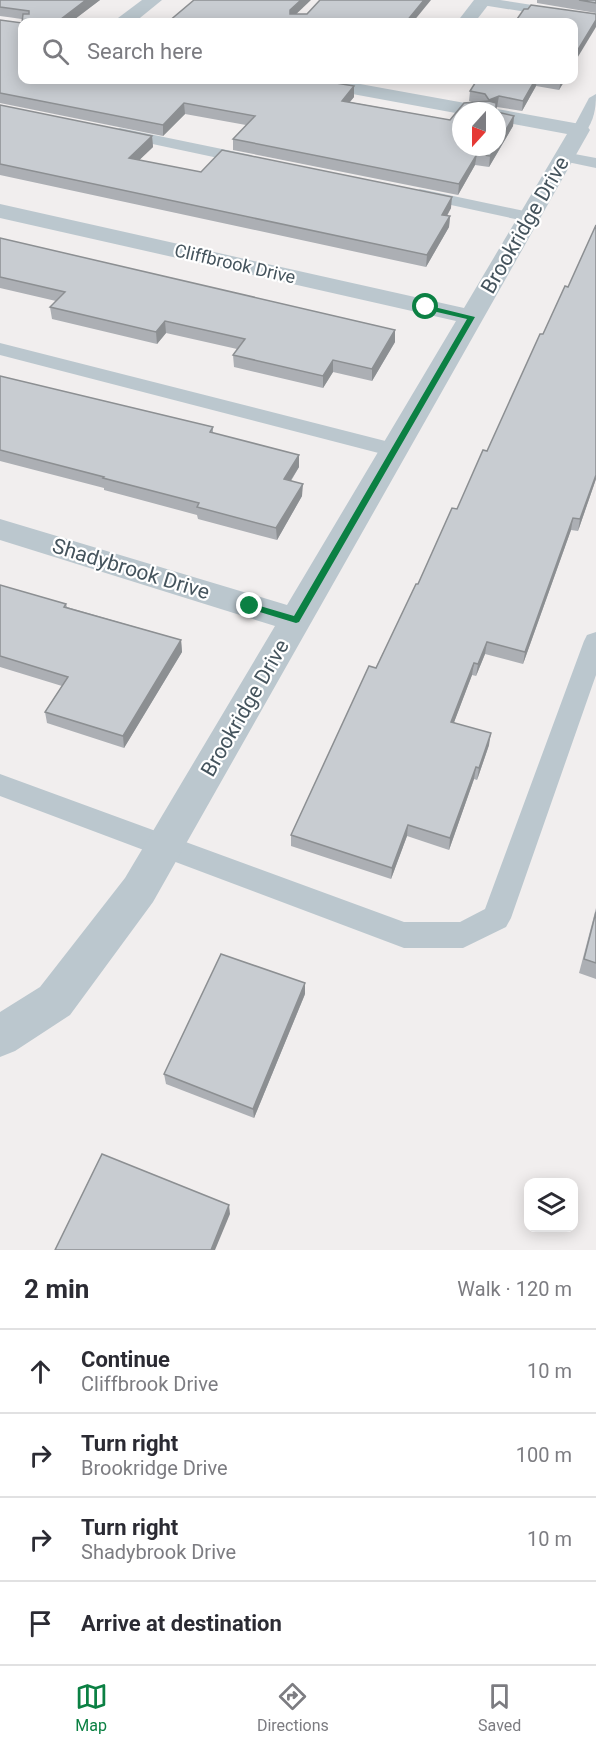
<!DOCTYPE html>
<meta charset="utf-8">
<style>
body{margin:0;font-family:Roboto,sans-serif;background:#f7f7f7;color:#2b2b33}
.controls{position:absolute;right:18px;bottom:18px;display:grid;overflow:hidden;border-radius:12px;box-shadow:0 3px 15px #0003}
.controls button{width:54px;height:54px;display:grid;place-items:center;padding:0;border:0;border-bottom:2px solid #e1e1e2;background:#fff;color:#2b2b33;font:30px sans-serif}
.compass{position:absolute;left:452px;top:102px;width:54px;height:54px;border-radius:50%;background:#fff;box-shadow:0 3px 15px #0003;rotate:201deg}
.stop{position:absolute;width:18px;height:18px;margin:-14px;border:4px solid #0b8043;border-radius:50%;background:#fff}
.stop.end{background:#0b8043;border-color:#fff;box-shadow:0 2px 6px #0008}
.list{margin:0;padding:0;list-style:none}
h2{display:flex;justify-content:space-between;align-items:center;height:78px;margin:0;padding:0 24px;font-size:26px}
h2 small{font-size:20px;font-weight:400;color:#7c7c81}
.list li{display:grid;grid-template-columns:39px 1fr auto;gap:18px;align-items:center;box-sizing:border-box;height:84px;padding:0 24px;border-top:2px solid #e1e1e2}
.list b{display:block;font-size:22px;white-space:nowrap}
.list p{margin:0;font-size:20px;white-space:nowrap;color:#7c7c81}
.list em{font-size:20px;font-style:normal;color:#7c7c81}
.icon{flex:none;width:33px;height:33px;fill:none;stroke:currentColor;stroke-width:2;stroke-linecap:round;stroke-linejoin:round}
.map{position:relative;flex:none;width:596px;height:1250px;overflow:hidden}
.search{position:absolute;background:#fff;box-shadow:0 3px 15px #0003;left:18px;right:18px;top:18px;height:66px;display:flex;align-items:center;gap:15px;box-sizing:border-box;padding:0 21px;border-radius:12px;color:#7c7c81;font-size:22px}
.sheet{height:414px;background:#fff}
nav{display:flex;justify-content:space-around;align-items:center;box-sizing:border-box;height:84px;border-top:2px solid #e1e1e2;background:#fff;font-size:16px;color:#7c7c81}
nav a{display:grid;justify-items:center;gap:3px}
nav .on{color:#0b8043}
.map>svg:first-child{display:block}
.lines{fill:none;stroke-linecap:round;stroke-linejoin:round}
.lane{fill:#bbc7ce;fill-rule:evenodd}
.street{fill:#bbc7ce;fill-rule:evenodd}
.wall{fill:#acafb4}
.shaded-wall{fill:#8c8f92}
.building{fill:#c8ccd1;stroke:#8c8f92;stroke-width:1.5}
.route{fill:#0b8043}
.labels{text-anchor:middle;stroke-width:4.5;stroke-linejoin:round;paint-order:stroke}
.far-street-label{font-size:18px;fill:#45545d;stroke:#fff}
.street-label{font-size:21px;fill:#45545d;stroke:#fff}
</style>
<div class="map">
<svg width="596" height="1250" viewBox="0 0 596 1250">
<rect width="100%" height="100%" fill="#f1eeee"/>
<g class="lines">
<g class="lane">
<path d="M476 0H500L596 15V23L482 5 477 4Z"/>
<path d="M596 94C596 109 594 120 585 133H575L572 130 589 98Z"/>
<path d="M120 128 251 155 259 160 251 165 115 136 112 133 115 130Z"/>
<path d="M564 152 596 158V168L558 160 556 157Z"/>
<path d="M420 189 529 212 537 217 529 222 414 197 412 194Z"/>
<path d="M0 343 401 445 404 450 401 455 394 457 0 355Z"/>
<path d="M596 632V675L511 918 506 927 463 948H404L0 796V774L404 922H460L485 909 584 641 587 635Z"/>
</g>
<g class="street">
<path d="M142 0H162L135 22H115L118 18Z"/>
<path d="M474 0H492L475 22H457Z"/>
<path d="M299 80H338L476 105 483 107 486 111H461V114L309 86 302 84Z"/>
<path d="M497 109 580 124 587 126 590 130 153 902 70 1015 15 1051 0 1057V1012L40 987 125 878 275 626 0 540V519L287 605 456 321 0 218V204L464 308 567 134 497 121V111H490Z"/>
</g>
</g>
<g class="wall">
<path d="M0 0H100L71 22H22V80H318L354 86V97L350 102 450 120 464 103 472 102 469 101 470 91 477 80H565L559 90 536 86 522 111 497 107H496V111H461V147H497V112L514 116 513 126 489 167 475 165 458 195 233 150V139L246 125 185 114 163 136 0 103V20L22 23V19L0 16Z"/>
<path d="M537 0H596V13L537 3Z"/>
<path d="M348 80H367L365 83Z"/>
<path d="M0 105 152 136 153 147 139 160 201 172 451 208 447 216H450L449 227 426 267 0 175Z"/>
<path d="M0 238 395 330V342L372 381 333 372 323 388 234 367 233 355 237 349 166 333 157 344 52 319 50 307 56 301 0 288Z"/>
<path d="M0 376 213 427V433L299 467 291 481 302 496 277 540 198 519 197 515 104 490V488L0 461Z"/>
<path d="M596 479 578 531 571 530 523 664 485 654 476 676 472 675 454 722 489 745 477 780 474 779 449 850 407 836 391 879 291 846V835L418 584 457 509Z"/>
<path d="M0 585 66 604 67 607 181 640 182 652 124 748 47 723 45 712 62 686 0 667Z"/>
<path d="M596 908V979L579 973Z"/>
<path d="M305 994 254 1118 166 1084 164 1074Z"/>
</g>
<g class="shaded-wall">
<path d="M86 0H100L71 22H57Z"/>
<path d="M301 0H311L290 20V10Z"/>
<path d="M424 0H431L413 22H406Z"/>
<path d="M596 20V27L573 65V58Z"/>
<path d="M535 80H537L536 86 522 111 523 101Z"/>
<path d="M561 80H565L559 90Z"/>
<path d="M354 86V97L342 111V101Z"/>
<path d="M499 96 497 107 488 110 489 100Z"/>
<path d="M184 103 185 114 163 136V125Z"/>
<path d="M514 116 513 126 489 167 490 156 496 147H497V145Z"/>
<path d="M152 136 153 147 130 169 129 158Z"/>
<path d="M477 154 475 165 458 195 459 184Z"/>
<path d="M452 197 451 208 441 226 442 215Z"/>
<path d="M450 216 449 227 426 267 427 255Z"/>
<path d="M165 321 166 333 157 344 156 332Z"/>
<path d="M395 330V342L372 381V369Z"/>
<path d="M333 360V372L323 388V376Z"/>
<path d="M299 455V467L284 491V479Z"/>
<path d="M596 475V479L578 531 580 519Z"/>
<path d="M303 484 302 496 277 540 276 528Z"/>
<path d="M573 518 571 530 523 664 525 652Z"/>
<path d="M181 640 182 652 124 748 123 736Z"/>
<path d="M487 642 485 654 476 676 478 664Z"/>
<path d="M474 663 472 675 450 733 451 722Z"/>
<path d="M491 733 489 745 477 780 479 768Z"/>
<path d="M476 767 474 779 449 850 450 838Z"/>
<path d="M408 825 407 836 391 879 392 868Z"/>
<path d="M305 983V994L254 1118 253 1109Z"/>
<path d="M229 1205 230 1214 215 1250H211Z"/>
</g>
<g class="building">
<path d="M0 0H86L57 22H22V80H318L354 86 342 101 450 120 464 103 489 101 496 103V111H461V147H496L490 156 477 154 459 184 233 139 255 116 184 103 163 125 0 93V20L22 23 23 14H29V11L0 7Z"/>
<path d="M194 0H301L290 10V14H307L320 0H424L406 22H168Z"/>
<path d="M579 0H596V3Z"/>
<path d="M531 5 596 14V20L573 58V22H515L524 9H528Z"/>
<path d="M477 80H535L523 101 499 96 489 100 485 94 470 91Z"/>
<path d="M0 105 152 136 129 158 201 172 222 150 452 197 442 215 450 216 427 255 0 164Z"/>
<path d="M497 112 514 116 497 145Z"/>
<path d="M596 225V475L580 519 573 518 525 652 487 642 478 664 474 663 451 722 491 733 479 768 476 767 450 838 408 825 392 868 291 835 369 666 376 668 416 584H418L452 508 457 509 483 450 487 451 540 334H543L565 286 568 287Z"/>
<path d="M0 238 395 330 372 369 333 360 323 376 233 355 245 339 165 321 156 332 50 307 65 292 0 277Z"/>
<path d="M0 376 213 427 210 432 299 455 284 479 303 484 276 528 197 507 199 503 103 478 104 477 0 450Z"/>
<path d="M0 585 66 604 64 607 181 640 123 736 45 712 68 677 0 656Z"/>
<path d="M596 912V963L584 959Z"/>
<path d="M221 954 305 983 253 1109 164 1074Z"/>
<path d="M102 1154 229 1205 211 1250H55Z"/>
</g>
<path class="route" d="M426 305 475 317 299 622 296 623 247 608V604L250 603 294 616 467 319 424 309Z"/>
<g class="labels">
<g class="far-street-label">
<text transform="translate(235 264) rotate(13)" y="6">Cliffbrook Drive</text>
</g>
<g class="street-label">
<text transform="translate(525 225) rotate(-60)" y="7">Brookridge Drive</text>
<text transform="translate(131 569) rotate(17)" y="7">Shadybrook Drive</text>
<text transform="translate(245 708) rotate(-60)" y="7">Brookridge Drive</text>
</g>
</g>
</svg>
<div class="controls">
<button><svg class="icon" aria-label="layers" viewBox="0 0 24 24"><path d="M12 4l9 5-9 5-9-5zM3 14l9 5 9-5"/></svg></button>
</div>
<svg class="compass" viewBox="-18 -18 36 36"><path d="M0-13l5 13h-10z" fill="#e53935"/><path d="M0 13l5-13h-10z" fill="#7c7c81"/></svg>
<div class="stop" style="left:426px;top:307px"></div>
<div class="stop end" style="left:250px;top:606px"></div>
<div class="search"><svg class="icon" aria-label="search" viewBox="0 0 24 24"><circle cx="10" cy="10" r="6"/><path d="M15 15l6 6"/></svg>Search here</div>
</div>
<section class="sheet">
<h2>2 min<small>Walk · 120 m</small></h2>
<ul class="list">
<li><svg class="icon" aria-label="ahead" viewBox="0 0 24 24"><path d="M12 20V5M6 11l6-6 6 6"/></svg><div><b>Continue</b><p>Cliffbrook Drive</p></div><em>10 m</em></li>
<li><svg class="icon" aria-label="right" viewBox="0 0 24 24"><path d="M7 20v-9h11M14 6l5 5-5 5"/></svg><div><b>Turn right</b><p>Brookridge Drive</p></div><em>100 m</em></li>
<li><svg class="icon" aria-label="right" viewBox="0 0 24 24"><path d="M7 20v-9h11M14 6l5 5-5 5"/></svg><div><b>Turn right</b><p>Shadybrook Drive</p></div><em>10 m</em></li>
<li><svg class="icon" aria-label="arrive" viewBox="0 0 24 24"><path d="M6 21V4h12l-3 4 3 4H6"/></svg><div><b>Arrive at destination</b></div></li>
</ul>
</section>
<nav>
<a class="on"><svg class="icon" aria-label="map" viewBox="0 0 24 24"><path d="M3 6l6-2 6 2 6-2v14l-6 2-6-2-6 2zM9 4v14M15 6v14"/></svg>Map</a>
<a><svg class="icon" aria-label="directions" viewBox="0 0 24 24"><path d="M12 3l9 9-9 9-9-9zM9 14v-3h6M13 9l2 2-2 2"/></svg>Directions</a>
<a><svg class="icon" aria-label="saved" viewBox="0 0 24 24"><path d="M7 4h10v16l-5-4-5 4z"/></svg>Saved</a>
</nav>
